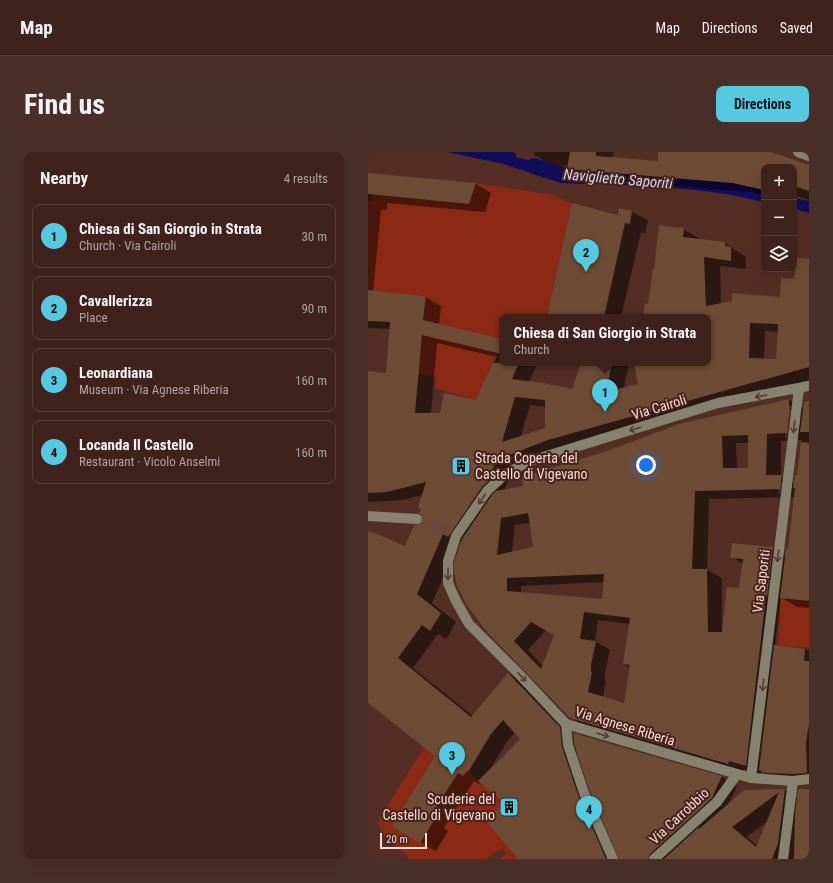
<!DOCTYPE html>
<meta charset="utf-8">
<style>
body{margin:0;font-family:"Roboto Condensed",sans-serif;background:#4a2f29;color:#f1f3f6}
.controls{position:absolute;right:12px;top:12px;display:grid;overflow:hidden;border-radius:8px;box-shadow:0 4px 16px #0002}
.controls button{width:36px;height:36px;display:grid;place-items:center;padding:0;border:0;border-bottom:1px solid #583f3b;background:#3f221c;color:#f1f3f6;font:20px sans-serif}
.scale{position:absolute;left:12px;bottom:10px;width:47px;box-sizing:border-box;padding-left:4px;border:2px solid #f5dbd5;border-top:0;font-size:11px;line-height:14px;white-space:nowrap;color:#f5dbd5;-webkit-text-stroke:3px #49231b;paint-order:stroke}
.you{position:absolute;left:278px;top:313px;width:14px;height:14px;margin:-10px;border:3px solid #fff;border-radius:50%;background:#1a73e8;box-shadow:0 0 0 6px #1a73e833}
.badge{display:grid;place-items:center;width:26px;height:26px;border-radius:50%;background:#56c9e1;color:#111;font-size:13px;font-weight:700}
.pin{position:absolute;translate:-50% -33px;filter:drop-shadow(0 1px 2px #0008)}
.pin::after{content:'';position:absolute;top:21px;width:14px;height:12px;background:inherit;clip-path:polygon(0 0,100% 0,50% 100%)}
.popup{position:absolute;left:131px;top:162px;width:212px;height:52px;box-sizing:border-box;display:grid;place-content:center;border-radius:8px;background:#3f221c;filter:drop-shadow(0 1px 3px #0005);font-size:13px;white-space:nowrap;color:#ada4a3}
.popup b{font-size:15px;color:#f1f3f6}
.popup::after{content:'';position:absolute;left:50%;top:100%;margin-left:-8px;border:8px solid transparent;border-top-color:#3f221c}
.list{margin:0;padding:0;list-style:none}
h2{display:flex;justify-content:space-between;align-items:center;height:52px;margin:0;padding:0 16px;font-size:17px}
h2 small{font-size:13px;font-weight:400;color:#ada4a3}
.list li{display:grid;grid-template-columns:26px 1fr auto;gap:12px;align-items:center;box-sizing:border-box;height:64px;margin:0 8px 8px;padding:0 8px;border:1px solid #583f3b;border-radius:8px}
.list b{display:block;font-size:15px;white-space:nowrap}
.list p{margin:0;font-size:13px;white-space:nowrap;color:#ada4a3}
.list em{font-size:13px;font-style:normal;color:#ada4a3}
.icon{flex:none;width:22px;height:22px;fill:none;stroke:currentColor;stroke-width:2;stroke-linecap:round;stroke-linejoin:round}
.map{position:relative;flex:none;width:441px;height:707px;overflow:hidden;border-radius:8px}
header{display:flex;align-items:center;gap:24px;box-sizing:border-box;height:56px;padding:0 20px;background:#3f221c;border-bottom:1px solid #583f3b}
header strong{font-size:19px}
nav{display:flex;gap:22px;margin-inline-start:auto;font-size:14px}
.intro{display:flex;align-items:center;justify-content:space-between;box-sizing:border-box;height:96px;padding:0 24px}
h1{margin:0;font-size:28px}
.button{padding:10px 18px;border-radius:8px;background:#56c9e1;color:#111;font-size:14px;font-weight:700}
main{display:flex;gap:24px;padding:0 24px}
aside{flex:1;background:#3f221c;border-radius:8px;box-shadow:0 4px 16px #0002}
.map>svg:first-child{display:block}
.green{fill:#8b2915}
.water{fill:#120d5a}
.shadow{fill:#0007;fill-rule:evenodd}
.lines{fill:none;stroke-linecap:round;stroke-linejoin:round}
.canal{stroke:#120d5a;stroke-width:16}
.building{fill:#6e4b34;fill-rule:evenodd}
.minor-tunnel{stroke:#6c473f;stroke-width:10;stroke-dasharray:10 5;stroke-linecap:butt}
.minor{stroke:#878170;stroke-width:10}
.oneway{stroke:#583a30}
.labels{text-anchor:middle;stroke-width:4;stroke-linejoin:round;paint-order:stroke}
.street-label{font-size:14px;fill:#f5dbd5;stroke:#49231b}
.poi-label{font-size:14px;fill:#f5dbd5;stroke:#49231b;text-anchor:start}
.water-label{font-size:15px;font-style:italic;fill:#ced6f1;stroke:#49231b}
</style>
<header>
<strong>Map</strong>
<nav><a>Map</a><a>Directions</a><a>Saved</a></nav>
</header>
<div class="intro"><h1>Find us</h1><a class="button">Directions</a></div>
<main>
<aside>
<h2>Nearby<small>4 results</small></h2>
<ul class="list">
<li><span class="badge">1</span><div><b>Chiesa di San Giorgio in Strata</b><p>Church · Via Cairoli</p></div><em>30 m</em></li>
<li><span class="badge">2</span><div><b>Cavallerizza</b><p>Place</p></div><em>90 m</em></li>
<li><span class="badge">3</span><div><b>Leonardiana</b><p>Museum · Via Agnese Riberia</p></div><em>160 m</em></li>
<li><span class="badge">4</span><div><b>Locanda Il Castello</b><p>Restaurant · Vicolo Anselmi</p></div><em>160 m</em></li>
</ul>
</aside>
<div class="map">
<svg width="441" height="707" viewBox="0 0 441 707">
<rect width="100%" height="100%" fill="#542d25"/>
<g class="green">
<path d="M108 31 186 43 197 49 204 51 179 165H134V187L130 201 107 248 67 236 68 225 50 222 58 144 0 138V49L4 50V43L101 52Z"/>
<path d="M413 447 441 450V496L410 493Z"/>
<path d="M56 595 67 604 52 690 65 670 61 666 90 621 95 624 99 619 136 651 118 668 150 707H132L138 702 134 696 119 707H40L39 703C28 694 13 684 10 669Z"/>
</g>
<g class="water">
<path d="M79 0H145L148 1V5L187 15 185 28 135 12Z"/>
<path d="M199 15 225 20 365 31 396 38V50C381 47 366 43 351 41 299 33 245 34 193 29L195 16Z"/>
<path d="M426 46 441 49V61L426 57Z"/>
</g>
<g class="shadow">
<path d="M167 0H246L244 6 291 10 292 0H400L441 14V48L426 43V15H396V43L382 40 216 26 200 17V15L182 12 166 3Z"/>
<path d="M0 22 108 32 123 41 117 60 19 51V58H13L5 140 57 145 73 154 71 173 134 189V211H170L161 230 205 238 214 211H261L256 236 271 233 267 211H340V165H276L315 77 331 86V88L357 91 378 105V117L352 114 353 152 413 146 441 108V228L195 296 144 317 137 337 134 339 157 335 421 248 436 257 441 250V456L429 455 413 445 407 494 441 498V631L407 626 393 618 392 622 376 617 374 620 217 574 202 565 119 479 94 391 91 389 64 451 88 470 78 487 70 482 45 516 105 564 141 522 156 531 207 584 206 582 354 625 369 634 360 653 377 639 417 638 430 646 441 638V707H252L208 597 209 605 225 653 249 707H151L137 651 113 630 111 632 106 629 76 676 80 679 68 699 52 690 69 604 1 551 0 553V379L38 395 56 368 55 343 35 348 0 350V220L19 222 23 177 0 176ZM397 179 411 180 409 208 396 207ZM69 191 129 205 108 249 72 262H63ZM162 253 178 255V276L153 285ZM421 258H423L419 286H417ZM434 288 430 323 427 332 413 324V289ZM368 291H381V317H369ZM412 331H414L412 342H410ZM427 345 421 398 418 404 405 396 363 405 375 412 372 437 354 482V426L339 418 341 347ZM162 371 166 396 144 400 147 373ZM236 430 235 448 153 441V434ZM230 468 262 472 256 512 263 516 257 552 235 546 238 529H237V521L242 498 227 489ZM178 478 187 483 175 514 160 498ZM147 580 153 587 123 616 138 591ZM400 669 389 694 379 685Z"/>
<path d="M252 57 264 60 280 68 277 81 273 80 253 165H180L251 64Z"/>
</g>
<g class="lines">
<path class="canal" d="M166 14 194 23 215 24"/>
</g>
<g class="building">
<path d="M202 0H228V4L290 9V0H403L441 13V39L426 34V15H396V38L365 31 199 17Z"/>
<path d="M0 21 108 31 101 52 0 42Z"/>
<path d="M204 51 250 63 251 56 264 59 262 72 257 71 236 165H179Z"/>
<path d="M291 73 303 75 316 76 315 85 357 90V94L363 95V109L336 105 338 154 364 149V141L412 145 413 126 426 127 428 105 441 107V215L180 288 128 308 121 328 114 335 81 384 79 373 49 442 73 461 62 479 54 473 30 506 103 565 140 521 192 575 194 595 210 643 238 707H150L117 668 136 651 110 629 152 587 135 568 123 582 100 620 99 619 95 624 90 621 61 666 65 670 52 691 24 674 67 604 0 551V379L9 382 37 394 46 373H52L55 368V364L51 361 53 357 50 356 58 330 19 340 0 341V219L18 221 22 170 0 169V138L58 144 55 168 134 187V202L54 183 47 261H72L76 241 107 248 125 211H151L144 227 175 231 204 237 213 211H244L238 240 270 232 266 211H340V165H275L277 151 280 152 285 117H286ZM382 171 410 172 408 207 381 206ZM147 245 177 248V276L134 290Z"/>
<path d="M421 247V254L422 253 419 281 399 282 398 323H414L412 337 327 339 324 417H339L340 480H354L359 435 371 436 375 407 362 406 364 391 405 395 399 444H398L378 614 361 609 360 612 202 566 119 480 98 452 89 433 86 420V410L94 387 124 343 128 339 155 334 154 325 239 299 311 272ZM380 283V316H355L354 284ZM160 361 165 395 129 403 133 366ZM236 422 234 447 139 439V426ZM216 460 262 466 255 512 262 513 256 551 220 540 224 520H223V513L228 489 212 487ZM163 470 186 483 173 517 146 489Z"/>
<path d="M441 249V280H432L436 250Z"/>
<path d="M433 290 441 291V449L412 446 418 397H420L427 336H425L427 323H429Z"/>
<path d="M406 493 437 497 436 509H441V572L438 590 439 621 425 622 399 621 391 618Z"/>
<path d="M205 581 354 624 344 646 282 702 280 707H251L222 639 206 592Z"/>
<path d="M417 637 410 691 404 707H296L332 674 330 678 376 638ZM411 640 388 695 364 675Z"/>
<path d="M430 637H441V707H426L427 661Z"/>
</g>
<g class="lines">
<path class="minor-tunnel" d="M49 367 82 380"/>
<g class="minor">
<path d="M430 0 441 4"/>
<path d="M441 234 350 251 159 310 136 323 119 339 88 384 80 409V431L88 449 101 472 151 522 198 572 383 626 425 629 441 627"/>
<path d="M0 364 49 367"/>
<path d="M198 572 200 593 216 641 245 707"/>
<path d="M383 626 431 236"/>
<path d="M286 707 349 650 369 622"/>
<path d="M415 707 425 629"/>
</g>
</g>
<defs><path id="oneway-shaft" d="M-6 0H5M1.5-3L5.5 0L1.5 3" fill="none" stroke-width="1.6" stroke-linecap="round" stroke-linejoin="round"/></defs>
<g class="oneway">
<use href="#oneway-shaft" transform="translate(393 244) rotate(170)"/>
<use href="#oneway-shaft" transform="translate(426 275) rotate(97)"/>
<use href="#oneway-shaft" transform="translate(267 277) rotate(163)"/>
<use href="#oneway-shaft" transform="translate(114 347) rotate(123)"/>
<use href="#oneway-shaft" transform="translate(410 404) rotate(97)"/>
<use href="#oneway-shaft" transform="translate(80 422) rotate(90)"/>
<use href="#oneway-shaft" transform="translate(154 525) rotate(46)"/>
<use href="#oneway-shaft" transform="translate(395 533) rotate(97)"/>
<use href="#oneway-shaft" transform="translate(235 583) rotate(16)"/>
</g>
<defs>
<g id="building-square" transform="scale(1)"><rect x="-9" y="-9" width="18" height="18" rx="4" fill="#56c9e1" stroke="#49231b"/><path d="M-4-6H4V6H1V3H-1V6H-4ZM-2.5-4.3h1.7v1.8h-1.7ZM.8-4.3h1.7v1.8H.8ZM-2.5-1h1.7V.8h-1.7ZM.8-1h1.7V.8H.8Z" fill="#111"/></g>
</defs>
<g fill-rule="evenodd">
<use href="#building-square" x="93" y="314"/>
<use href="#building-square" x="141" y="655"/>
</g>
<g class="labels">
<g class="street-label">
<text transform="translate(291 255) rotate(-17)" y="5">Via Cairoli</text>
<text transform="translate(393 429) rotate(-83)" y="5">Via Saporiti</text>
<text transform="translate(257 574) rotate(17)" y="5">Via Agnese Riberia</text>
<text transform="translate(311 664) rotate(-43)" y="5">Via Carrobbio</text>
</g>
<g class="poi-label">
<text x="107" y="311">Strada Coperta del<tspan x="107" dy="16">Castello di Vigevano</tspan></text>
<text x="127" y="652" text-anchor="end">Scuderie del<tspan x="127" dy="16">Castello di Vigevano</tspan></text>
</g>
<g class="water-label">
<text transform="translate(250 27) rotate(5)" y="5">Naviglietto Saporiti</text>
</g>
</g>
</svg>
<div class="controls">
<button>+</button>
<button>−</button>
<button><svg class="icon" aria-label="layers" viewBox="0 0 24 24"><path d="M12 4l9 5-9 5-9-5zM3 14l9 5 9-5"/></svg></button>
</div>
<div class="scale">20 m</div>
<div class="you"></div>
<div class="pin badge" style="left:237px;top:260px">1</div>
<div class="popup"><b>Chiesa di San Giorgio in Strata</b>Church</div>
<div class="pin badge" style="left:218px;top:120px">2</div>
<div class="pin badge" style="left:84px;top:623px">3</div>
<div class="pin badge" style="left:221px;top:677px">4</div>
</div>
</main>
